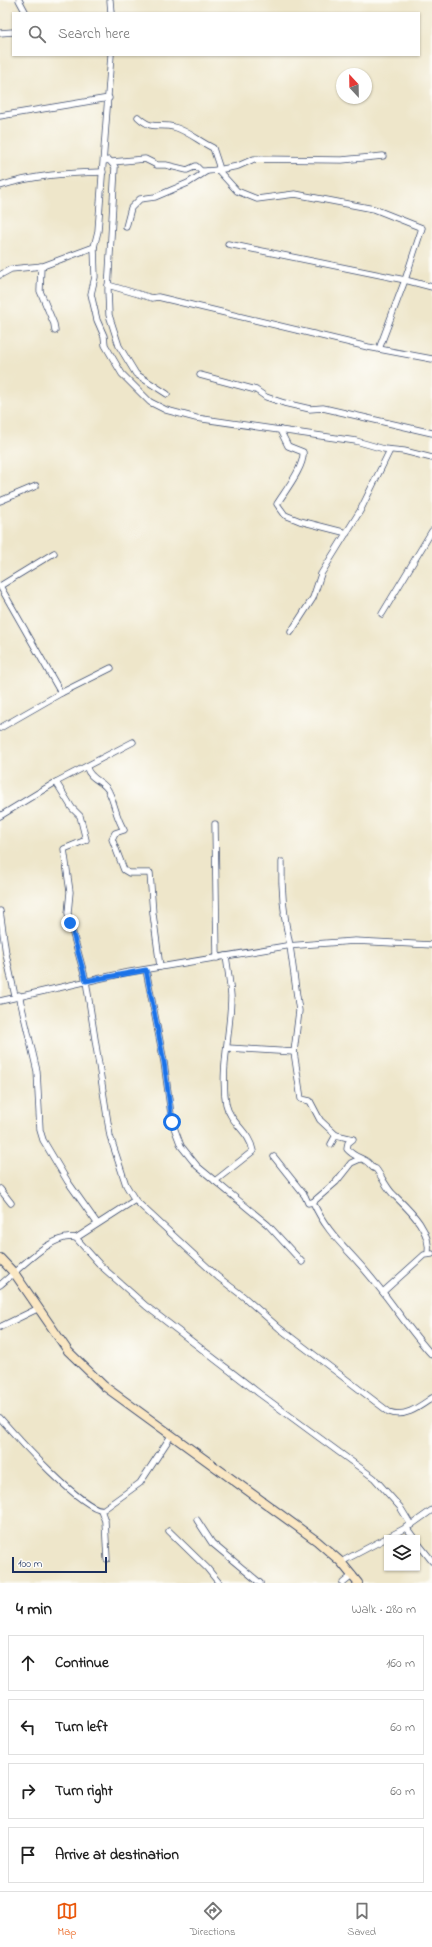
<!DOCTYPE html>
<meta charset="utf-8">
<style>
body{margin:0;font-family:"Indie Flower",sans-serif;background:#f6f6f6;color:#222}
.controls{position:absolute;right:12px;bottom:12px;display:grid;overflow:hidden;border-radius:0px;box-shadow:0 1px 3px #0004}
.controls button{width:36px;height:36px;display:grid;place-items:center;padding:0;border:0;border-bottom:1px solid #e0e0e0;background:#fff;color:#222;font:20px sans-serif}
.compass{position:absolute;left:336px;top:68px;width:36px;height:36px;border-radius:50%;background:#fff;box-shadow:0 1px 3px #0004;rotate:338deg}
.scale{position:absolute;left:12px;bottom:10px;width:95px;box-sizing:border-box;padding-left:4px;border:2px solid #1b2f5e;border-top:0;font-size:11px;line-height:14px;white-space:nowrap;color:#1b2f5e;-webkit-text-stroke:3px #fdfcf7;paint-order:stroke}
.stop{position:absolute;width:12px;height:12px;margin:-9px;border:3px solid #1a73e8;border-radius:50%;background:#fff}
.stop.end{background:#1a73e8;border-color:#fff;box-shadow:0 1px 4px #0008}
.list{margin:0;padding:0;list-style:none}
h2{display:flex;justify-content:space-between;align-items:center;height:52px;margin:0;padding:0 16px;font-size:17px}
h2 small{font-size:13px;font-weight:400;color:#767676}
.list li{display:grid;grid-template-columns:26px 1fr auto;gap:12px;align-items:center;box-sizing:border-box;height:56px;margin:0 8px 8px;padding:0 8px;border:1px solid #e0e0e0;border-radius:0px}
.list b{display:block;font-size:15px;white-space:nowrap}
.list em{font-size:13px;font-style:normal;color:#767676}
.icon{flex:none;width:22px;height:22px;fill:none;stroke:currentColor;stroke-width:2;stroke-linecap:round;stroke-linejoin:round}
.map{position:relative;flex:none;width:432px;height:1583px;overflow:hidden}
.search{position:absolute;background:#fff;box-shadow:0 1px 3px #0004;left:12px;right:12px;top:12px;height:44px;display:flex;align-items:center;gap:10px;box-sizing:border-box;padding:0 14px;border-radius:0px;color:#767676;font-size:15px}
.sheet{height:308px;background:#fff}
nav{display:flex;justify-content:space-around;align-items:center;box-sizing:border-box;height:56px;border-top:1px solid #e0e0e0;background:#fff;font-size:11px;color:#767676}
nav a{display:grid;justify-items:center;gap:2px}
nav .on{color:#ea580c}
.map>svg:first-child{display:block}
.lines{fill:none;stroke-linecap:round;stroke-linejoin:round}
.street-casing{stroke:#3b4a6e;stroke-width:7}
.secondary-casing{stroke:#3b4a6e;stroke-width:10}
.street{stroke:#fff;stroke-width:5.5}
.secondary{stroke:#fae7c3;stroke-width:8}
.route{stroke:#1a73e8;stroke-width:5}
</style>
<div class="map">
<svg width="432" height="1583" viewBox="0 0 432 1583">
<rect width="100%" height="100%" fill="#fdfcf7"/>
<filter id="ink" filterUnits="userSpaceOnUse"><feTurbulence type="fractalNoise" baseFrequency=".025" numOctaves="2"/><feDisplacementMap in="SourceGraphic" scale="8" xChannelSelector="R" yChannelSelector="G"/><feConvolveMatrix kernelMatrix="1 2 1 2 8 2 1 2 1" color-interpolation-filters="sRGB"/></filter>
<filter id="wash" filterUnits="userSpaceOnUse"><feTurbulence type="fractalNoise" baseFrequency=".012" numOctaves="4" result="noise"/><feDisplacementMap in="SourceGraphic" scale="16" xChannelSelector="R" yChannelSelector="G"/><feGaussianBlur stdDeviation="0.9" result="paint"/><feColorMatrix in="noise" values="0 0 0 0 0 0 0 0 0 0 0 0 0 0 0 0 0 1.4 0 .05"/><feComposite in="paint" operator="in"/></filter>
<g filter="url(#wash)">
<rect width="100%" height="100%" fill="#eee6ca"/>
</g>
<g filter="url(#ink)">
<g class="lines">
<g class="street-casing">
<g id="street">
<path d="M19 0 26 13"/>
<path d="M110 0 111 13"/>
<path d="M0 33 13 32"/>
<path d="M111 55 98 231 94 247 95 277 91 294 97 320 104 336 105 345 122 374 150 402 166 410 196 418 356 441 384 449 404 451 432 458"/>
<path d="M0 116 109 98"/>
<path d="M138 117C153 131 158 123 174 127 188 131 200 142 213 148L219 166 218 170 238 166 254 159 342 160 383 156"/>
<path d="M104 161 109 160 115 167 108 290 109 315 119 346 136 374 167 394"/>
<path d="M112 162 145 159 157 165H166L187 170 196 166 201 171H207"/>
<path d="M0 186C33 175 68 173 103 172"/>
<path d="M126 227 131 208 140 199 155 197 188 183 207 171 218 170 237 191 257 199 295 194 374 209 422 228 405 280 432 287"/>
<path d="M228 244 405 280 379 349"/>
<path d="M41 266 40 291 54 324 55 331"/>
<path d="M0 275 11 269 43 266 94 247"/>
<path d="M108 285 152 298 158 297 368 347 432 359"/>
<path d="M200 375 256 390 266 397 284 403 310 409 323 408 432 433"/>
<path d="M280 430 288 446 303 452C305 466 285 491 277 504L285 515 300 521 347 533"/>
<path d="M0 501 36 486"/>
<path d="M0 586 61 693"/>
<path d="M0 586 54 553"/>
<path d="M382 614 432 531"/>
<path d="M291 632 313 598 321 574 360 511 390 450"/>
<path d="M0 728 61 693 111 668"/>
<path d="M87 768C90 780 105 781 109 792 115 804 116 818 124 830L115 833 112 839 124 870 129 873H150L153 914 160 967"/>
<path d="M56 782 72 808 80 816 86 840 64 849 70 892 68 913 70 923 86 981 110 1136 126 1185 135 1200 218 1277 244 1297 279 1328 389 1412C405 1418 419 1407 432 1398"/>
<path d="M0 816 56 782 133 742"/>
<path d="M215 824 217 958"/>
<path d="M282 862C281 891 284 918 290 946L284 914"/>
<path d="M0 911 6 954 15 996"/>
<path d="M290 946 299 1011 294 1052 301 1099 310 1101 320 1120 336 1135 331 1144"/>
<path d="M146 970 164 1062 172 1122 181 1146 197 1166 268 1225 302 1262"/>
<path d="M19 995 37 1071 40 1130 43 1140 68 1182 97 1223"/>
<path d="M0 1001 124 973 286 946 355 941 432 945"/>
<path d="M228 1048 294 1052"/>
<path d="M336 1135 353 1139 348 1143 347 1149C353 1156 359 1157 366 1161 371 1164 371 1168 376 1169 382 1177 385 1185 392 1193 407 1208 432 1229 428 1254"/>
<path d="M274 1157 305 1196 308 1203 313 1202"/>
<path d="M360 1159 351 1163 336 1182 313 1202C327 1234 348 1249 369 1275 391 1301 409 1330 432 1355"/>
<path d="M215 1181 253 1151C250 1132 230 1123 226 1104 220 1070 231 1030 231 996 230 983 228 970 226 956"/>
<path d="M0 1189 11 1203"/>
<path d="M76 1238 135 1200"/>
<path d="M0 1285C19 1270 52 1232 76 1238L101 1266 146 1306 260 1394 374 1478 400 1507 411 1525"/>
<path d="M383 1292 424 1255 432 1254"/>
<path d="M0 1327 37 1309"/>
<path d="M0 1418C13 1433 86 1515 104 1509L140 1483 171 1436"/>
<path d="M101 1510 105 1521 107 1559"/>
<path d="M197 1520 212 1543 260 1583"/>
<path d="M406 1527 414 1538"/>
<path d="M169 1531 207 1568 219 1583"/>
<path d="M417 1542 432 1561"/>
<path d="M341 1562 411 1525 432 1510"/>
<path d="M343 1583 353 1575"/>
</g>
</g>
<g class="secondary-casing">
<path id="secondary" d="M0 1258 15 1274 68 1351 104 1386 317 1541 341 1562 358 1583"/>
</g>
<use href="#street" class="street"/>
<use href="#secondary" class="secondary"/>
</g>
</g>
<g class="lines" filter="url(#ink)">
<path class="route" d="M70 923 86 981 146 970 164 1062 172 1122"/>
</g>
</svg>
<div class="controls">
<button><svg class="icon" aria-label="layers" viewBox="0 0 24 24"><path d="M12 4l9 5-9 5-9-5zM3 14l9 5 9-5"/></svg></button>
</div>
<svg class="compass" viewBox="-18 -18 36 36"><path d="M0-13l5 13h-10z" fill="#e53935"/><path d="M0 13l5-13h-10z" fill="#767676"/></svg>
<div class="scale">100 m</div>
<div class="stop" style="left:172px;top:1122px"></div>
<div class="stop end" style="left:70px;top:923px"></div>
<div class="search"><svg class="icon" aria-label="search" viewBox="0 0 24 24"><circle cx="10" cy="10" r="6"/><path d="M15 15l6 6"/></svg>Search here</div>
</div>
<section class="sheet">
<h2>4 min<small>Walk · 280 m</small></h2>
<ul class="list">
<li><svg class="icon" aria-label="ahead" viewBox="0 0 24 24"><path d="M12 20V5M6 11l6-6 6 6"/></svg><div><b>Continue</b></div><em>160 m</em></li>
<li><svg class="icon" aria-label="left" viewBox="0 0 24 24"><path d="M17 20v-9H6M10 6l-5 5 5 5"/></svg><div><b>Turn left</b></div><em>60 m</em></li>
<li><svg class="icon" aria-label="right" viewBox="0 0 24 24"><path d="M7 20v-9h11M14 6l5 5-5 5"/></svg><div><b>Turn right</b></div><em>60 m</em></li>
<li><svg class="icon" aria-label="arrive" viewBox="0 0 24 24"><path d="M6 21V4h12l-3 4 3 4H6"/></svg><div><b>Arrive at destination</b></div></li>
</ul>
</section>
<nav>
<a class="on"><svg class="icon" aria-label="map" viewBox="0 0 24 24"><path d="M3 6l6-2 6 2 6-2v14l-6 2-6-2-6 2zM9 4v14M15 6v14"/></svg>Map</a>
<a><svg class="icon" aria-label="directions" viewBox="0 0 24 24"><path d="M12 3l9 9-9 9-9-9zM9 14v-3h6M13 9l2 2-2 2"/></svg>Directions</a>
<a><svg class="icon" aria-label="saved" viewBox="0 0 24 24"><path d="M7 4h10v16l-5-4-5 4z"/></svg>Saved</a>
</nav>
